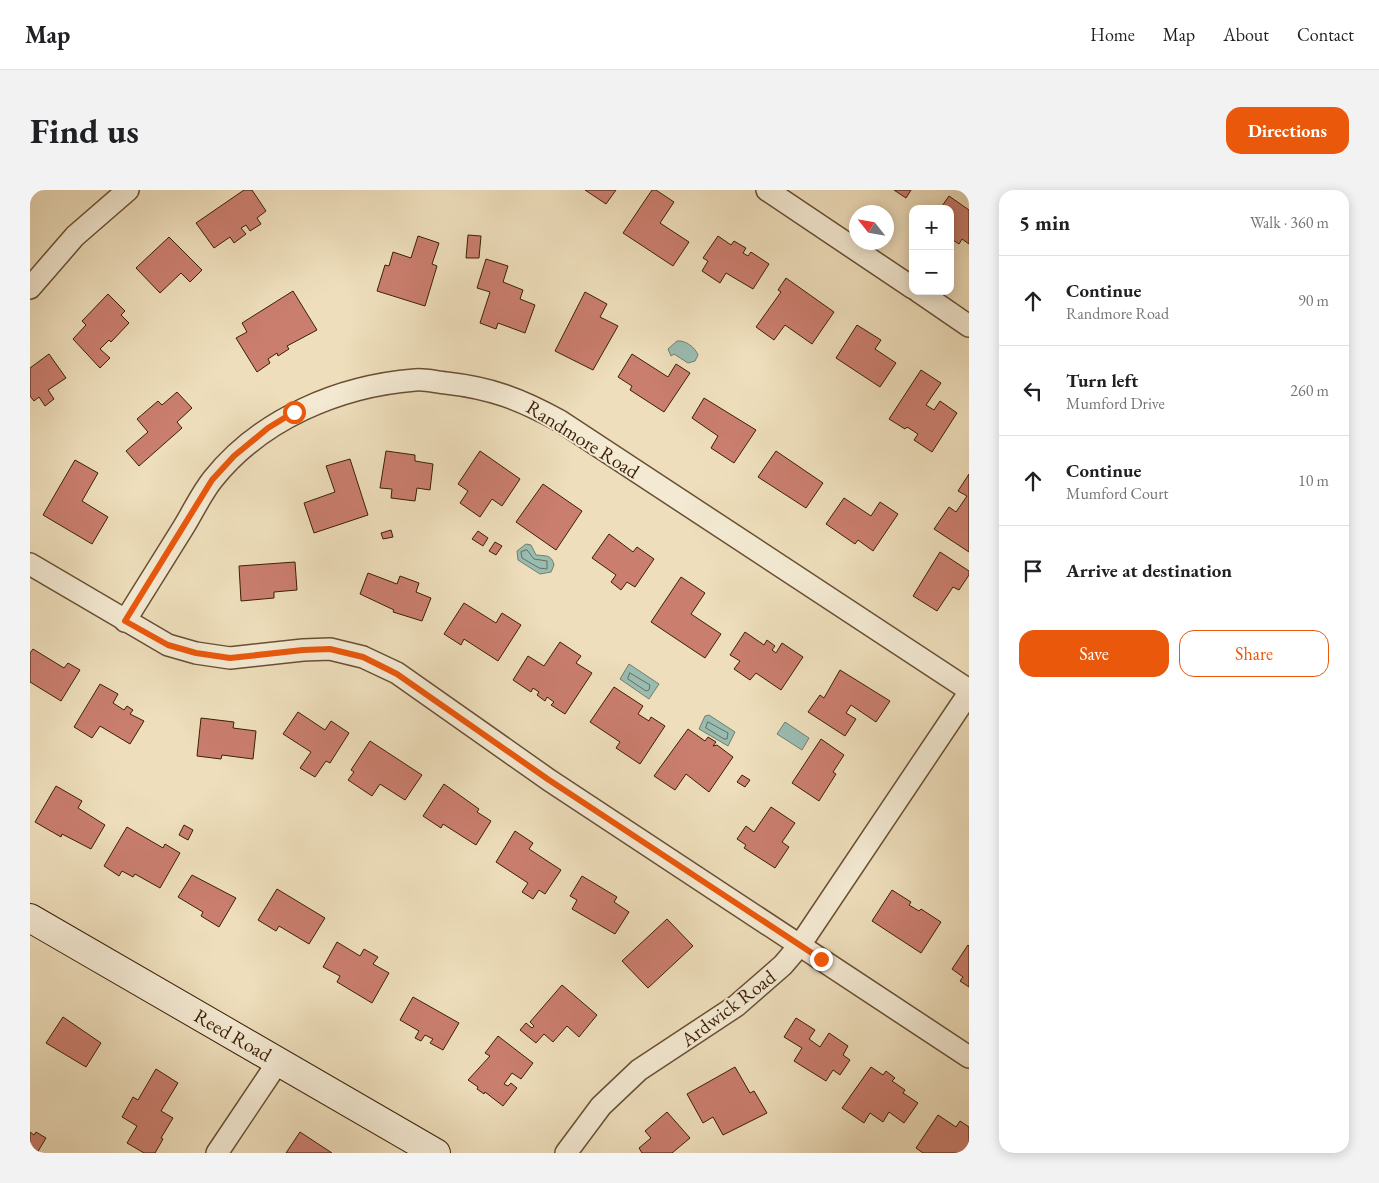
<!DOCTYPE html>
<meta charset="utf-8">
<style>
body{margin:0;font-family:"EB Garamond",serif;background:#f2f2f2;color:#202124}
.controls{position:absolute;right:15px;top:15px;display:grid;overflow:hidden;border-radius:10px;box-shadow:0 2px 12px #0003}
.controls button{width:45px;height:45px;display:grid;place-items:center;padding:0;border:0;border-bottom:1px solid #e0e0e0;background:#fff;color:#202124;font:25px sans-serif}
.compass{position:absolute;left:819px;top:15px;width:45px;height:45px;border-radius:50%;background:#fff;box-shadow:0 2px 12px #0003;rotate:301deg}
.stop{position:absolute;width:15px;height:15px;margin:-11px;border:4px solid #ea580c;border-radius:50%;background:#fff}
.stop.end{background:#ea580c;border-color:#fff;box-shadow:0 1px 5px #0008}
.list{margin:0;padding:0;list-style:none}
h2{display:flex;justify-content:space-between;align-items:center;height:65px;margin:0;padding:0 20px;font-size:21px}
h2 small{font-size:16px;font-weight:400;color:#757577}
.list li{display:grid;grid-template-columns:32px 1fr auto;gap:15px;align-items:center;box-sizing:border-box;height:90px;padding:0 20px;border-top:1px solid #e0e0e0}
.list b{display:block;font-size:19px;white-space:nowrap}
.list p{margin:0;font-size:16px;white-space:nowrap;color:#757577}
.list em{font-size:16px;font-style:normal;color:#757577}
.actions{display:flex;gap:10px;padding:15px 20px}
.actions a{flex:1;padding:11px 0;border:1px solid #ea580c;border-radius:15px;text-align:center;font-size:18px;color:#ea580c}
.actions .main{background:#ea580c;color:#fff}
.icon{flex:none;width:28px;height:28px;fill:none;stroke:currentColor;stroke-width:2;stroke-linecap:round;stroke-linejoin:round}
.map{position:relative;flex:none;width:939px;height:963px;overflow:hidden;border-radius:15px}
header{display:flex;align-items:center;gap:30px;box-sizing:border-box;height:70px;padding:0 25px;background:#fff;border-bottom:1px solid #e0e0e0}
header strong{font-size:24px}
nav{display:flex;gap:28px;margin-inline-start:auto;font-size:18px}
.intro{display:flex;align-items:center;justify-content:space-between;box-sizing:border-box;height:120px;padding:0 30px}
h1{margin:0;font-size:35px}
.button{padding:12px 22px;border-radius:15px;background:#ea580c;color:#fff;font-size:18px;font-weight:700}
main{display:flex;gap:30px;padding:0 30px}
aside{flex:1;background:#fff;border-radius:15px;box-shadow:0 2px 12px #0003}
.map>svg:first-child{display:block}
.water{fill:#99bcb1;stroke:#737d6d}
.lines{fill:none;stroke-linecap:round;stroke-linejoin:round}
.shore{stroke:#6a6e5c;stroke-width:1}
.building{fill:#ca7e6e;stroke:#3b1f06}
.minor-casing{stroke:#684f33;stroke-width:24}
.secondary-casing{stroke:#3b1f06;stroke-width:30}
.minor{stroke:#f4ead3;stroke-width:21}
.secondary{stroke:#f4ead3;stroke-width:28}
.route{stroke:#ea580c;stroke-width:6}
.labels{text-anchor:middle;stroke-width:4;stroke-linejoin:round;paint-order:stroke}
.street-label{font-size:20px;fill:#3b1f06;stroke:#f4ead3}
</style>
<header>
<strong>Map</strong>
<nav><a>Home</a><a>Map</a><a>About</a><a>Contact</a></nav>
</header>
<div class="intro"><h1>Find us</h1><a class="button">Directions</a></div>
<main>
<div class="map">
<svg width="939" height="963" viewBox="0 0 939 963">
<rect width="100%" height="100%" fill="#eedebb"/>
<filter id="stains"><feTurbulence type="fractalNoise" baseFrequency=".004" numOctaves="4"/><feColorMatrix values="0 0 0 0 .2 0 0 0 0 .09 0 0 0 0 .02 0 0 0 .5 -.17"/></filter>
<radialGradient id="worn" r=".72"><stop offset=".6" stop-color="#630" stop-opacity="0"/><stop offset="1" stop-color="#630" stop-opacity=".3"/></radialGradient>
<g class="water">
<path d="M647 151C655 150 665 157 668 165L665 171 658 173 644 164 641 166 638 159Z"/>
<path d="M496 354 501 355 506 365C514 366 522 364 524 375L521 382 510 384 488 370 487 361Z"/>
<path d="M599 474 629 494 619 509 590 489Z"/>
<path d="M679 525 705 542 698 556 669 539 675 526Z"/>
<path d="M755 532 779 548 772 560 747 544Z"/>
</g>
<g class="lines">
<g class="shore">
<path d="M497 360 504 369 517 371V379L509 378 492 368 491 362Z"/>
<path d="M600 483 620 495 619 500 616 501 598 489Z"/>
<path d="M678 532 698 543 697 549H694L676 538Z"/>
</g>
</g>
<g class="building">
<path d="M214 0H222L236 21 227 28 231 34 220 41 216 35 211 38 216 44 204 53 200 47 184 58 166 33Z"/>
<path d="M555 0H586L576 14Z"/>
<path d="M622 0H626L644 12 630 33 659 52 643 76 593 43Z"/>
<path d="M864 0H881L876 8Z"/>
<path d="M919 6 939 20V54L932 49 929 54 920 48V19H910Z"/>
<path d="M438 45 451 46 449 68H436Z"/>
<path d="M388 46 409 53 402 74 407 76 395 116 347 101 355 75 359 76 363 62 381 68Z"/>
<path d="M688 46 701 55 704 51 716 58 713 63 718 66 721 62 739 74 723 99 696 83 690 93 672 81 678 71 673 68Z"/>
<path d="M139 47 172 80 160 92 151 83 130 103 106 78Z"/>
<path d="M456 69 478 76 473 92 493 100 490 109 505 115 495 143 468 133 466 139 450 133 460 102 447 98Z"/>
<path d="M756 88 804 122 782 154 755 135 744 150 726 137 751 102 748 100Z"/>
<path d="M263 101 287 140 257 156 259 159 248 166 247 163 238 169 240 173 227 182 206 148 217 142 212 133Z"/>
<path d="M555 102 577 114 570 127 588 136 563 180 525 161Z"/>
<path d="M78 104 95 121 91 125 99 133 81 152 79 150 70 159 80 168 70 178 43 149 56 135 52 131Z"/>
<path d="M827 135 851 150 845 159 866 173 850 197 806 168Z"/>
<path d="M19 164 36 188 18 200 24 209 15 216 9 207 4 211 0 206V178Z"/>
<path d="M602 164 638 187 646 174 660 183 634 222 600 200 602 196 588 187Z"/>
<path d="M891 180 911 193 896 215 904 220 910 211 927 223 902 262 884 250 888 244 877 237 875 239 859 229Z"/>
<path d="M147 202 162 218 147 232 152 238 109 276 96 261 118 242 107 229 128 211 132 215Z"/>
<path d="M674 208 726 240 704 273 681 258 688 246 662 228Z"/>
<path d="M356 261 385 265V271L403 274 400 300 387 298 385 311 361 308 362 299 350 298Z"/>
<path d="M450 261 490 289 472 316 462 309 450 327 430 313 438 301 428 294Z"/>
<path d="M746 261 793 293 776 318 728 287Z"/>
<path d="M320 269 338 325 284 343 274 313 305 302 296 276Z"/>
<path d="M45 270 68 283 52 311 78 327 62 354 13 325Z"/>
<path d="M939 284V362L904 339 919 317 926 322 937 306 928 301Z"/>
<path d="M513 294 552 321 526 360 486 332Z"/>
<path d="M814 308 841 326 850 312 868 324 843 361 828 350 825 354 796 334Z"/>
<path d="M361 340 363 347 353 349 351 343Z"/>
<path d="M448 341 458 348 453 356 442 349Z"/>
<path d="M579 344 603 362 607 357 624 369 605 397 597 392 591 400 581 392 586 385 562 368Z"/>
<path d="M465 352 472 356 466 365 459 361Z"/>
<path d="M910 362 939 381V385L929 400 923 397 907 421 883 406Z"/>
<path d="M265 372 267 400 244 402V408L211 411 209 376Z"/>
<path d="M338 383 367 394 370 386 389 393 386 402 401 408 392 431 363 422 364 420 330 404Z"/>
<path d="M651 387 675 403 661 424 691 444 675 468 621 432Z"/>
<path d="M434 413 466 433 472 423 491 435 468 471 434 449 431 455 414 444Z"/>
<path d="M715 442 734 455 737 450 745 456 742 460 746 463 752 453 773 467 751 500 726 483 720 490 704 479 710 471 700 465Z"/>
<path d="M530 452 551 466 546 473 562 483 535 524 521 515 524 512 517 507 515 511 507 505 509 502 503 498 501 502 483 490 498 466 514 476Z"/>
<path d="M3 459 34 478 38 473 50 480 31 511 0 492V463Z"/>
<path d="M810 480 860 511 846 532 821 515 816 523 826 529 815 546 778 522 790 505 794 508Z"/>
<path d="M70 494 88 504 83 513 94 520 97 516 103 520 100 524 114 531 100 554 70 536 62 548 44 537Z"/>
<path d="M584 497 613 516 608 524 619 531 621 527 635 536 610 574 586 558 590 552 560 532Z"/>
<path d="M268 522 295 540 301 531 319 543 300 573 296 571 285 587 270 578 281 562 253 544Z"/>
<path d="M171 528 204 532 203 538 226 541 223 569 192 565 191 569 167 566Z"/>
<path d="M658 539 675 551 678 547 686 552 683 556 687 555 703 567 679 602 656 584 645 600 624 586Z"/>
<path d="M791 549 814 565 803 582 806 584 789 611 762 593Z"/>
<path d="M340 551 392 585 375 610 350 594 342 606 318 590 324 582 321 580Z"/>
<path d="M712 585 720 590 715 597 707 592Z"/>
<path d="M414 594 449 619 447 622 461 631 446 655 413 634 411 638 393 626Z"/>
<path d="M26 596 52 611 48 618 75 635 61 659 32 644 31 647 5 632Z"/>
<path d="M741 617 765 633 752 652 759 657 745 678 714 658 716 655 707 649 716 636 724 642Z"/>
<path d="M154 635 163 640 158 650 149 645Z"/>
<path d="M97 637 133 658 135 654 150 663 130 698 105 684 103 687 92 681 89 686 74 676Z"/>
<path d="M485 641 503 653 499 659 531 680 515 704 509 700 503 709 492 702 498 693 466 672Z"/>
<path d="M162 685 206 708 189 737 171 726 173 722 148 707Z"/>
<path d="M552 686 587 707 584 712 599 722 585 744 542 719 547 710 540 706Z"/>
<path d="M247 699 295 728 279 754 249 736 246 741 228 730Z"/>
<path d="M862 700 881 712 879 715 889 721 891 719 911 732 891 763 842 731Z"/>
<path d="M637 729 663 756 618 798 592 771Z"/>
<path d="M307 752 330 766 334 759 348 767 343 774 359 783 342 813 307 792 310 786 293 777Z"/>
<path d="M938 755 939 756V797L930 791 933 787 922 779Z"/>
<path d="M532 795 567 825 549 847 537 836 523 852 514 844 506 853 490 840 496 833 502 838 504 836 500 832Z"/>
<path d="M383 807 429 833 413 860 400 853 403 849 395 845 391 851 385 848 389 841 370 830Z"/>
<path d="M33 827 71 853 56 877 16 853Z"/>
<path d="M766 828 785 840 779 849 790 857 799 843 818 856 813 865 820 870 810 885 803 880 796 891 764 871 772 858 754 847Z"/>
<path d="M468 846 503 873 491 889 482 883 474 894 478 896 481 893 487 898 473 916 455 902 454 904 447 899 448 897 438 890 460 866 455 863Z"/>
<path d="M705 877 720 903 724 901 737 923 693 945 683 927 673 933 657 904Z"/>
<path d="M841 877 853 885 856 881 865 888 862 891 875 900 873 903 888 913 874 933 859 922 853 932 840 923 834 933 812 918Z"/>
<path d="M126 879 148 893 131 921 143 928 131 948 133 949 125 963H114L97 953 107 936 92 927 103 907 108 910Z"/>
<path d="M637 922 660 948 642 963H612L609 958 621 948 615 941Z"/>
<path d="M908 925 926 937 930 931 939 937V963H893L886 958Z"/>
<path d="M0 942 4 945 6 942 16 948 7 963H0Z"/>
<path d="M270 942 302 963H256Z"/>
</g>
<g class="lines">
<g class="minor-casing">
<g id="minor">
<path d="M737 0 883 98"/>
<path d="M0 98 45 46 98 0"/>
<path d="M888 101 939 136"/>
<path d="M0 374 138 455 166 463 200 468 273 460 300 459 333 467 367 483 519 590 939 867"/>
<path d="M95 431C114 400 134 369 153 338 163 322 171 304 183 289 231 229 309 196 385 190 395 189 406 192 416 193 461 198 490 209 530 231L939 500"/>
<path d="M187 963 248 872"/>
<path d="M536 963 571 916 609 880 706 816 753 775 770 755 939 503"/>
</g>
</g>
<g class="secondary-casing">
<path id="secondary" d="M0 728 406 963"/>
</g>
<use href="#minor" class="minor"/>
<use href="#secondary" class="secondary"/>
</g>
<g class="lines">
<path class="route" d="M264 222 238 238 204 266 182 290 95 431 138 455 166 463 200 468 273 460 300 459 333 467 367 484 519 590 791 769"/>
</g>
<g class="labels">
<g class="street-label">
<text transform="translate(553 249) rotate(32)" y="7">Randmore Road</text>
<text transform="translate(698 818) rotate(-37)" y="7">Ardwick Road</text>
<text transform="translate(203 845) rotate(30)" y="7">Reed Road</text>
</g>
</g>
<rect width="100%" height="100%" filter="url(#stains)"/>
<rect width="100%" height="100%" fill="url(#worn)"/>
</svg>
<div class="controls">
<button>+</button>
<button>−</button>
</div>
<svg class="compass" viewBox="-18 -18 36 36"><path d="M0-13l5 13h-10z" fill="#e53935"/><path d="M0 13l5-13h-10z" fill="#757577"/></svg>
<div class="stop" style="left:264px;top:222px"></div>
<div class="stop end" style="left:791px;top:769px"></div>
</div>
<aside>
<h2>5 min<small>Walk · 360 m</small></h2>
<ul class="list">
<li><svg class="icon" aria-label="ahead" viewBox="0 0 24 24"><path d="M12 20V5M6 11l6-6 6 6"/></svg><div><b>Continue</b><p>Randmore Road</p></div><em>90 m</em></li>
<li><svg class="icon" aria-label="left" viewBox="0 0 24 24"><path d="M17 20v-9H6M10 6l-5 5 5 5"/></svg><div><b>Turn left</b><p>Mumford Drive</p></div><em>260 m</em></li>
<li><svg class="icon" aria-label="ahead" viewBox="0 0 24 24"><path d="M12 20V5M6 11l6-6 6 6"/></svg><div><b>Continue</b><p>Mumford Court</p></div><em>10 m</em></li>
<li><svg class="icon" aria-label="arrive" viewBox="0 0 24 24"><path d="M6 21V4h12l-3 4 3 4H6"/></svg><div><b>Arrive at destination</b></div></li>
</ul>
<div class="actions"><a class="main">Save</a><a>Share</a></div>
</aside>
</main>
